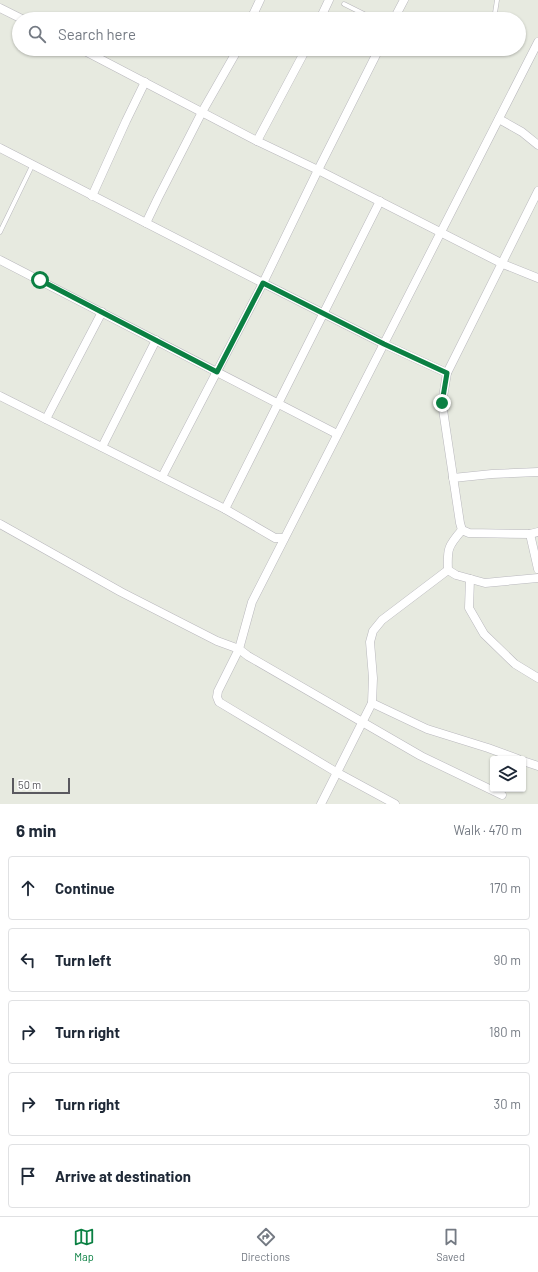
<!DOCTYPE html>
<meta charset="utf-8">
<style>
body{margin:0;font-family:Barlow,sans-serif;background:#f2f2f3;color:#1f2937}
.controls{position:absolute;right:12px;bottom:12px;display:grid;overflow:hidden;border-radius:4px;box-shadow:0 1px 3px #0004}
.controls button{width:36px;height:36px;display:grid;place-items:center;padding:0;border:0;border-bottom:1px solid #e0e1e3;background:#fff;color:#1f2937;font:20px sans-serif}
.scale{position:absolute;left:12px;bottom:10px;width:58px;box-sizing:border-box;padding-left:4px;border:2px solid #5a595f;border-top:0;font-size:11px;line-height:14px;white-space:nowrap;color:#5a595f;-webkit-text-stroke:3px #fff;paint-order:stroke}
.stop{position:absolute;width:12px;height:12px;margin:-9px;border:3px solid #0b8043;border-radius:50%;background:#fff}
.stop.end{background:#0b8043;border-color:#fff;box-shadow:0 1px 4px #0008}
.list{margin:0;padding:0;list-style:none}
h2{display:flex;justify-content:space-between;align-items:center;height:52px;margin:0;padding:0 16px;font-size:17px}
h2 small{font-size:13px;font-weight:400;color:#747a83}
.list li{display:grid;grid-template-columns:26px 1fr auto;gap:12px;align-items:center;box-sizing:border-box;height:64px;margin:0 8px 8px;padding:0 8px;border:1px solid #e0e1e3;border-radius:4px}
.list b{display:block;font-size:15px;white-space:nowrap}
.list em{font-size:13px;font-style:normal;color:#747a83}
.icon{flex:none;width:22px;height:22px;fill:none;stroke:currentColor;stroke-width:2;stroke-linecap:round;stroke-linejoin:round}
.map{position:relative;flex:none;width:538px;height:804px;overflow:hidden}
.search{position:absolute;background:#fff;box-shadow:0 1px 3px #0004;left:12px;right:12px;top:12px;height:44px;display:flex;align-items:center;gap:10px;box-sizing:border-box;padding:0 14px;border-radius:22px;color:#747a83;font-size:15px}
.sheet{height:412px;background:#fff}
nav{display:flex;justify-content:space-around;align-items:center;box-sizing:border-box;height:56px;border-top:1px solid #e0e1e3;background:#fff;font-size:11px;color:#747a83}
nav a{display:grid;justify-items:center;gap:2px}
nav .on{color:#0b8043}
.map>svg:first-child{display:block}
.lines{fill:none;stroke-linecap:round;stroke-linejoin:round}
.lane-casing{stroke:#b9b8bd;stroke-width:5}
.street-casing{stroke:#b9b8bd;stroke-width:9}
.lane{stroke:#fff;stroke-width:4}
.street{stroke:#fff;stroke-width:8}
.route{stroke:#0b8043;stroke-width:5}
</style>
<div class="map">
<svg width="538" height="804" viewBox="0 0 538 804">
<rect width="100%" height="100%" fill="#e7eae0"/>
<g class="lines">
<g class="lane-casing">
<g id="lane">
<path d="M344 4 374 19"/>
<path d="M495 13 497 0"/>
<path d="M0 232 32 166"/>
</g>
</g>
<g class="street-casing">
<g id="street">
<path d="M0 8 22 19"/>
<path d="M251 19 260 0"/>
<path d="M320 19 329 0"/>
<path d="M394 19 404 0"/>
<path d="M81 49 257 141 318 170 503 264 538 278"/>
<path d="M499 119 522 132 538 145"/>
<path d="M257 141 306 49"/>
<path d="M0 148 263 283 384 344 447 373"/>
<path d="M538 191 447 373 442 403 460 523 462 530 469 533 530 534 538 532"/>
<path d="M92 196 126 121 145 82"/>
<path d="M146 223 158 198 202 112 238 49"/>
<path d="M0 260 337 434"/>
<path d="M0 396 225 509 275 538H284"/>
<path d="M46 419 102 312"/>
<path d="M102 447 156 340"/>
<path d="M162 477 263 283 318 170 379 49"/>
<path d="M453 478 492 474 538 472"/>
<path d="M225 509 380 201"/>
<path d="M0 524 121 592 217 641 239 649 218 691 217 697 219 702 336 772 395 804"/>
<path d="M462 530C448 546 447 549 448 570L456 575 485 583 538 578"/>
<path d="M530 534 538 569"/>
<path d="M470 579 469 608 484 634 515 664 538 678"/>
<path d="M372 703 427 729 488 748 518 759"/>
<path d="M523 761 538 766"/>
<path d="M502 795 421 756 248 656 239 649 252 602 538 42"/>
<path d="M321 804 372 703 373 678 370 642 373 631 382 620 448 570"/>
</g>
</g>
<use href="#lane" class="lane"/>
<use href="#street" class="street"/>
</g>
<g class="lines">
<path class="route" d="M40 280 217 372 263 283 384 344 447 373 442 403"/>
</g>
</svg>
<div class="controls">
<button><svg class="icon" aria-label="layers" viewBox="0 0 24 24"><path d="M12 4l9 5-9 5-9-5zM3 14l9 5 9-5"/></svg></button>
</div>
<div class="scale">50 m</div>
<div class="stop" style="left:40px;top:280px"></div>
<div class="stop end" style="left:442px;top:403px"></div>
<div class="search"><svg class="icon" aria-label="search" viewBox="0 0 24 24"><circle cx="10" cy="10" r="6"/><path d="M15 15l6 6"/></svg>Search here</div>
</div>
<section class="sheet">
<h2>6 min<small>Walk · 470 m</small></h2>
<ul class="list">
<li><svg class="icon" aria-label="ahead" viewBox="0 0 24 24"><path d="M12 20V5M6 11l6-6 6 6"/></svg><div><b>Continue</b></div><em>170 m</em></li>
<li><svg class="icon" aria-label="left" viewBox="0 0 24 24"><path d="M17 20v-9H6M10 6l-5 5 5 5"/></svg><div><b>Turn left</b></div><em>90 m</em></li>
<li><svg class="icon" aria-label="right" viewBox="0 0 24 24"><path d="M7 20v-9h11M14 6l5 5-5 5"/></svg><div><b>Turn right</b></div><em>180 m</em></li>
<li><svg class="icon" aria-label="right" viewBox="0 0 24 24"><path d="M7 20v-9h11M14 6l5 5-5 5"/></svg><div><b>Turn right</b></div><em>30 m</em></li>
<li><svg class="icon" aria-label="arrive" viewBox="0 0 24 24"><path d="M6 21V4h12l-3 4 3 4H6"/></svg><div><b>Arrive at destination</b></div></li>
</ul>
</section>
<nav>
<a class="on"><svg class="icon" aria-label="map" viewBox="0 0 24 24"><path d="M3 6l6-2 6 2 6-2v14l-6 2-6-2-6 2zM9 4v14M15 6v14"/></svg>Map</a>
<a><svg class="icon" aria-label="directions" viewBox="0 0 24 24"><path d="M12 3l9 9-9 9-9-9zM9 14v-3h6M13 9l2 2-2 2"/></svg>Directions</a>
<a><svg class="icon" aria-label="saved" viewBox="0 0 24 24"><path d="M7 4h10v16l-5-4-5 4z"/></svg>Saved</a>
</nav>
